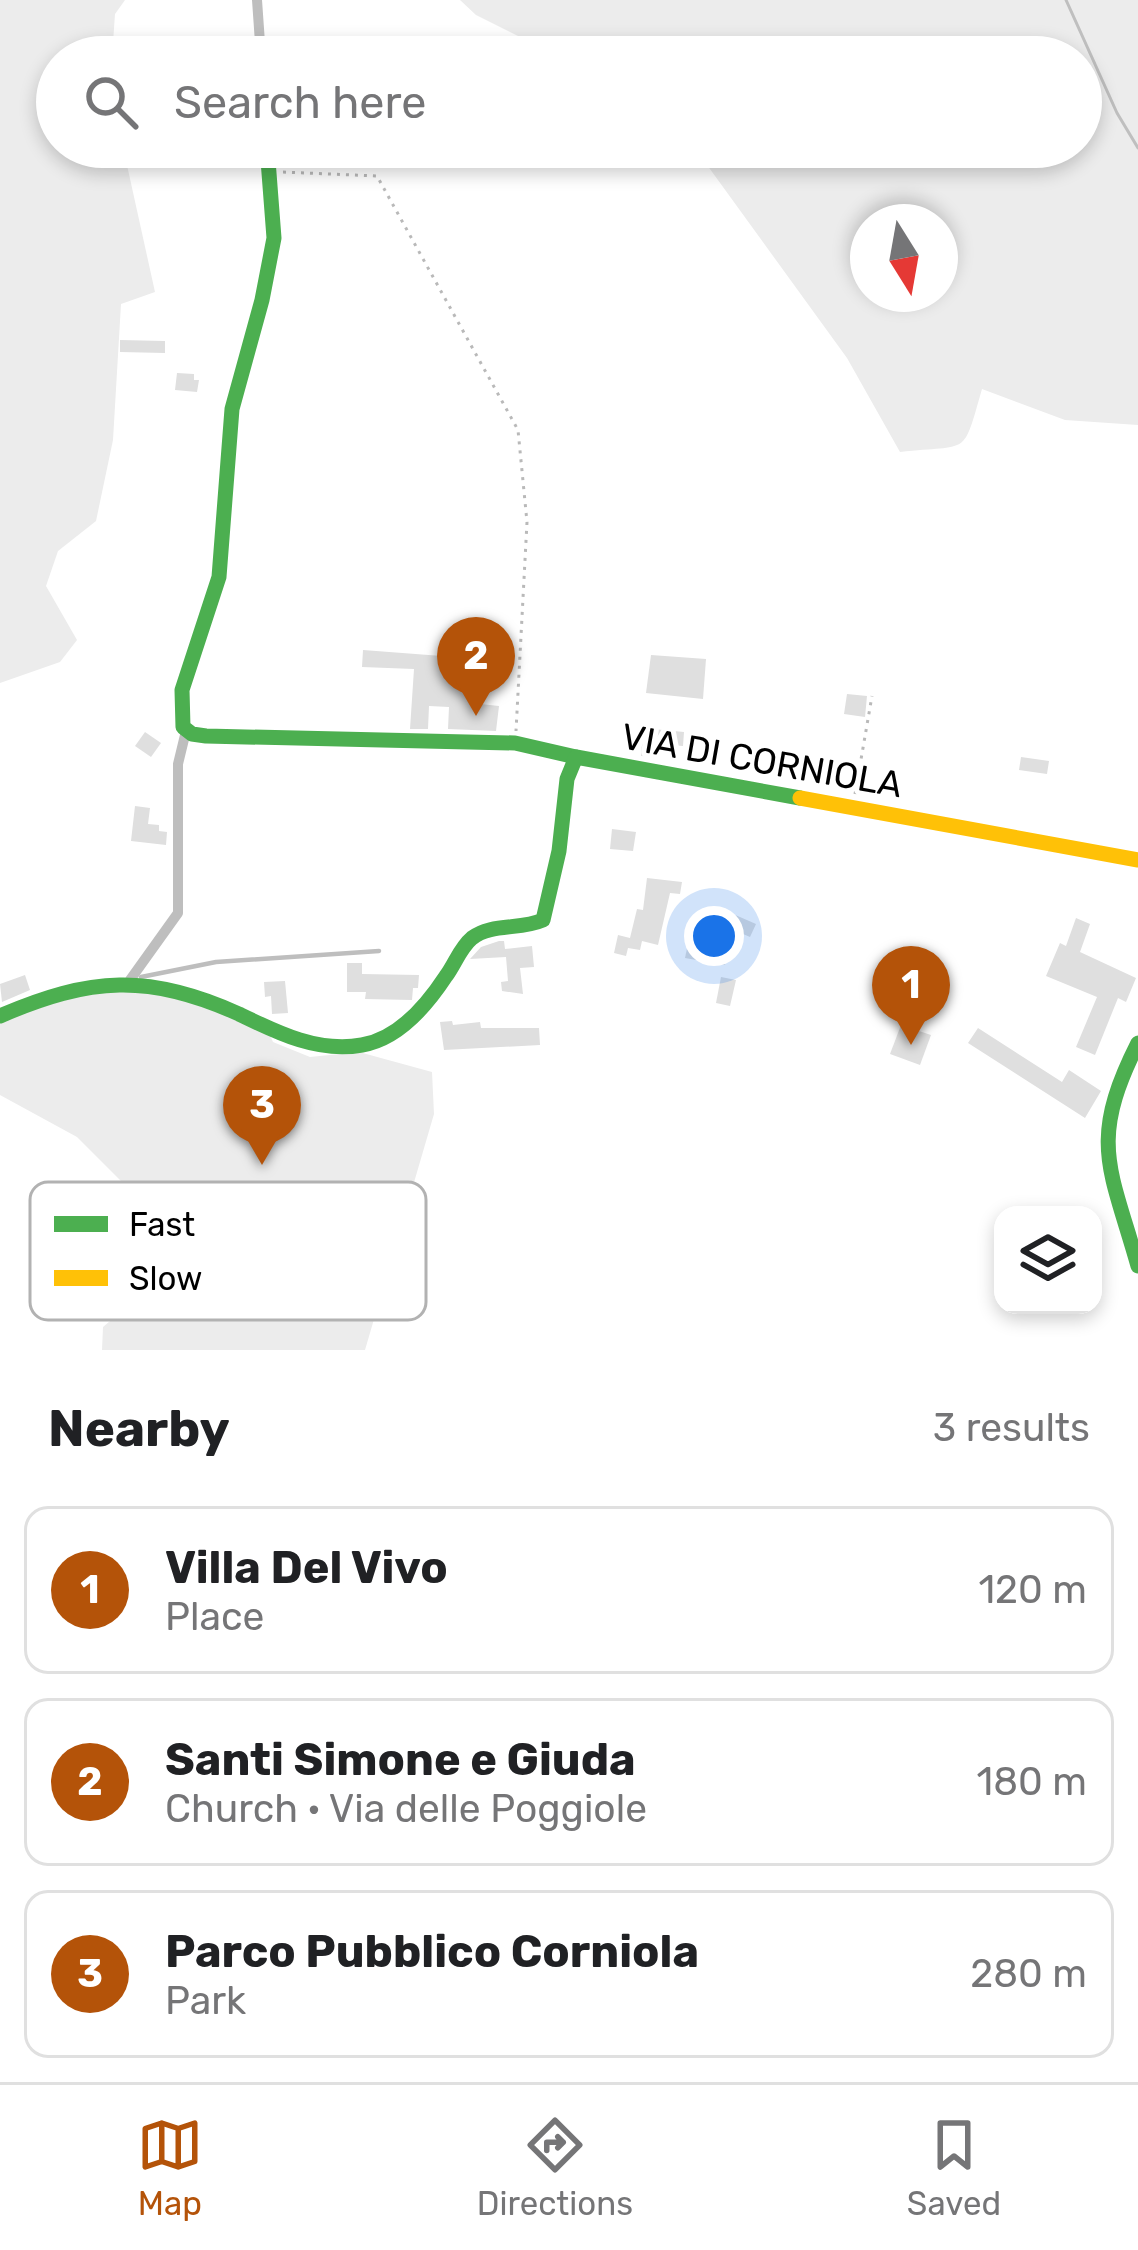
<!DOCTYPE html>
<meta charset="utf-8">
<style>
body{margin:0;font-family:Rubik,sans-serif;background:#f2f2f2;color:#202124}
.controls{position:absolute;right:36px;bottom:36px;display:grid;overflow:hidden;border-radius:24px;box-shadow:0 6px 18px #0003}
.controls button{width:108px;height:108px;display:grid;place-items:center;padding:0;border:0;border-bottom:3px solid #e0e0e0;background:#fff;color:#202124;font:60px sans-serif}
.compass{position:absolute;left:850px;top:204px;width:108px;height:108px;border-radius:50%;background:#fff;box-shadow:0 6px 18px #0003;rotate:169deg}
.you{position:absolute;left:714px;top:936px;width:42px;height:42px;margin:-30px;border:9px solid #fff;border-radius:50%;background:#1a73e8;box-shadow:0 0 0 18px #1a73e833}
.badge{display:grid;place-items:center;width:78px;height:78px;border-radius:50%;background:#b45309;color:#fff;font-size:39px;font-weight:700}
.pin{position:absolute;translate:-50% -99px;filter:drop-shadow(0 3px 6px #0008)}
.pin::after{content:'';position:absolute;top:63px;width:42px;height:36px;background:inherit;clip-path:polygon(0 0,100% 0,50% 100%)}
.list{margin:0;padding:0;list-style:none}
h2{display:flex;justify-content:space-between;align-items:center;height:156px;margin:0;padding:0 48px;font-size:51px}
h2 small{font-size:39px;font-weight:400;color:#757577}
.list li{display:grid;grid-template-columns:78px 1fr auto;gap:36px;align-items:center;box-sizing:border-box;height:168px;margin:0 24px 24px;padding:0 24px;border:3px solid #e0e0e0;border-radius:24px}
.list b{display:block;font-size:45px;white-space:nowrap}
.list p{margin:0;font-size:39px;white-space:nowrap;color:#757577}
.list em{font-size:39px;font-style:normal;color:#757577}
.icon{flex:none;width:66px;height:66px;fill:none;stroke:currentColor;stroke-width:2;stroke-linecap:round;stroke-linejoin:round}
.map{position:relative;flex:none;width:1138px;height:1350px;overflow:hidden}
.search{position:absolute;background:#fff;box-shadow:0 6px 18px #0003;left:36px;right:36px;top:36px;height:132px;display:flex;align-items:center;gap:30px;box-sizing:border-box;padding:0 42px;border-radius:66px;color:#757577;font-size:45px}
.sheet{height:732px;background:#fff}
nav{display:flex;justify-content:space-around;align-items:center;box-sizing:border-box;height:168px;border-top:3px solid #e0e0e0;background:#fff;font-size:33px;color:#757577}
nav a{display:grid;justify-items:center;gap:6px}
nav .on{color:#b45309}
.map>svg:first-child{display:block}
.green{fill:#ececec;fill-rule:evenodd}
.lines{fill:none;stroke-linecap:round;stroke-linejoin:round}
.stream{stroke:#bfbfbf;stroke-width:3}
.building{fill:#dfdfdf}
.path{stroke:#b9b9b9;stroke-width:3;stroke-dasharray:3 6;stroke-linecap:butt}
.lane{stroke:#bebebe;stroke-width:4.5}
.street{stroke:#bebebe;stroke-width:10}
.fast{stroke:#4caf50;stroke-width:15}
.slow{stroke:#ffc107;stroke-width:15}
.labels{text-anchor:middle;stroke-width:10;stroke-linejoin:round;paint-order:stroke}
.street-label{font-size:36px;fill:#000;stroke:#fff}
.key{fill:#fff;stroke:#b2b2b2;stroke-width:3}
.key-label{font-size:33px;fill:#000}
</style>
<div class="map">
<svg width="1138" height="1350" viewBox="0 0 1138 1350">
<rect width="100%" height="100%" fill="#fff"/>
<g class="green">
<path d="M0 0H125L115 14 112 57H57V147H123L155 292 121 304 113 440 96 521 58 551 46 586 77 640 60 662 0 683Z"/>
<path d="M460 0H1138V425L1065 420 982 389C962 458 971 444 900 452L847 358 694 147H1081V57H560L476 15ZM868 222H940V294H868Z"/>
<path d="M74 989 186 991 268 1031 273 1042 310 1057 359 1052 432 1072 434 1114 365 1350H102L103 1327 129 1305 142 1244 133 1193 77 1137 0 1095V1016Z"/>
</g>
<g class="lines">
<path class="stream" d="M1066 0 1117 113 1138 148"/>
</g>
<g class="building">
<path d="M120 340 165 341V353L120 352Z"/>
<path d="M177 373 194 374V380H199L197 392 175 390Z"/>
<path d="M363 650 468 658 466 697 472 698 471 703 499 706 496 731 448 729 449 707 429 706 428 729H410L414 669 362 667Z"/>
<path d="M651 655 706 659 703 699 646 693Z"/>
<path d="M847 694 867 696 865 717 844 714Z"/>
<path d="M643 728 684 732 683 746 658 744V757L641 756Z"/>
<path d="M145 732 161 743 151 757 135 746Z"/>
<path d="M1021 757 1049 761 1047 774 1019 770Z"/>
<path d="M135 806 150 808 148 824 159 825V831L167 832 166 845 131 841Z"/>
<path d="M612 829 636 832 633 851 610 849Z"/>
<path d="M647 878 682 882 680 894 670 893 658 945 642 941 640 950 628 948 626 956 614 953 618 935 630 938 637 909 643 910Z"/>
<path d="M733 914 756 924 750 937 727 927Z"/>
<path d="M1076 918 1090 924 1080 952 1136 978 1126 1002 1118 998 1095 1055 1076 1047 1097 997 1046 976 1060 943 1066 946Z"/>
<path d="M689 939 728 946 725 965 685 958Z"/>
<path d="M499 941H504L505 949 532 946 534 967 520 968 523 994 502 991 501 982 508 981 506 957 470 959 481 947Z"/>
<path d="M347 963H362V974L419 975 418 988H413L412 1000 365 999 366 992H347Z"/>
<path d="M25 975 30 990 2 1002 0 984Z"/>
<path d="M721 977 736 980 730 1006 716 1003Z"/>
<path d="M285 981 288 1013 272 1014 271 996 265 997 264 982Z"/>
<path d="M452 1021 453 1025 480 1022 481 1028H539L540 1045 444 1050 440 1022Z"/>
<path d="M901 1025 931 1035 920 1065 890 1054Z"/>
<path d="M978 1028 1062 1082 1069 1070 1101 1091 1085 1118 968 1043Z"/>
</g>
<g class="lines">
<g class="path">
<path d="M283 172 377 176 518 430 527 522 516 731"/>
<path d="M855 794 872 696"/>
</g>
<path class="lane" d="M141 977 216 962 379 951"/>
<g class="street">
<path d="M257 0 261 57"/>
<path d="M130 980 178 913V764L186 731"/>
</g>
<g class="fast">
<path d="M267 147 274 238 262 300 232 409 219 577 182 690 183 727 192 734 206 736 515 743 576 757"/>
<path d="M0 1016C90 977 149 973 239 1014 278 1033 318 1053 362 1045 398 1039 427 1005 446 976 455 964 460 948 472 938 491 923 521 930 543 920L559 851 567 779 576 757 800 798"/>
<path d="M1138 1043C1088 1142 1110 1167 1138 1266"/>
</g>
<path class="slow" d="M800 798 1138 860"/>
</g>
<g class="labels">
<g class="street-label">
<text transform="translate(762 760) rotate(10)" y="13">VIA DI CORNIOLA</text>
</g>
</g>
<rect x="30" y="1182" width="396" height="138" rx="18" class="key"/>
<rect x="54" y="1216" width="54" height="16" fill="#4caf50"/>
<rect x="54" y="1270" width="54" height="16" fill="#ffc107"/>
<g class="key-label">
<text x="129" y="1236">Fast</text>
<text x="129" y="1290">Slow</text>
</g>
</svg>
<div class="controls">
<button><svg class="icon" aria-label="layers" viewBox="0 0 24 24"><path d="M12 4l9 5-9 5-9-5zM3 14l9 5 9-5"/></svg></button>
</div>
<svg class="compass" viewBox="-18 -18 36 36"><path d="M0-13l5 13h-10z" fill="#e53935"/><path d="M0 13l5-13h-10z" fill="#757577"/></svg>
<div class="you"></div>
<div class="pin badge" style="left:911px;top:1045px">1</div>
<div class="pin badge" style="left:476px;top:716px">2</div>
<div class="pin badge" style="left:262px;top:1165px">3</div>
<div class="search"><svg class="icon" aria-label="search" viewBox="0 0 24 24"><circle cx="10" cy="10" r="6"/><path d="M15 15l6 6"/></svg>Search here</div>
</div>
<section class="sheet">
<h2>Nearby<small>3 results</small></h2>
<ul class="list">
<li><span class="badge">1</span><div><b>Villa Del Vivo</b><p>Place</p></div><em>120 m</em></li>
<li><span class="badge">2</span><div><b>Santi Simone e Giuda</b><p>Church · Via delle Poggiole</p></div><em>180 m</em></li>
<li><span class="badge">3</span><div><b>Parco Pubblico Corniola</b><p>Park</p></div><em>280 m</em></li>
</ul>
</section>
<nav>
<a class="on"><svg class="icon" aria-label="map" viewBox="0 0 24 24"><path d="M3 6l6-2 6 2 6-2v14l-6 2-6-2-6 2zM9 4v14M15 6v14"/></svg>Map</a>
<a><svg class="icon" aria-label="directions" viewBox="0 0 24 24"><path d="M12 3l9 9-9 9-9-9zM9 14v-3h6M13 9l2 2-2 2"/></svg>Directions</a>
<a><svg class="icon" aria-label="saved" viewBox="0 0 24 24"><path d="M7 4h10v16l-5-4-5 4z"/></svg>Saved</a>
</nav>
